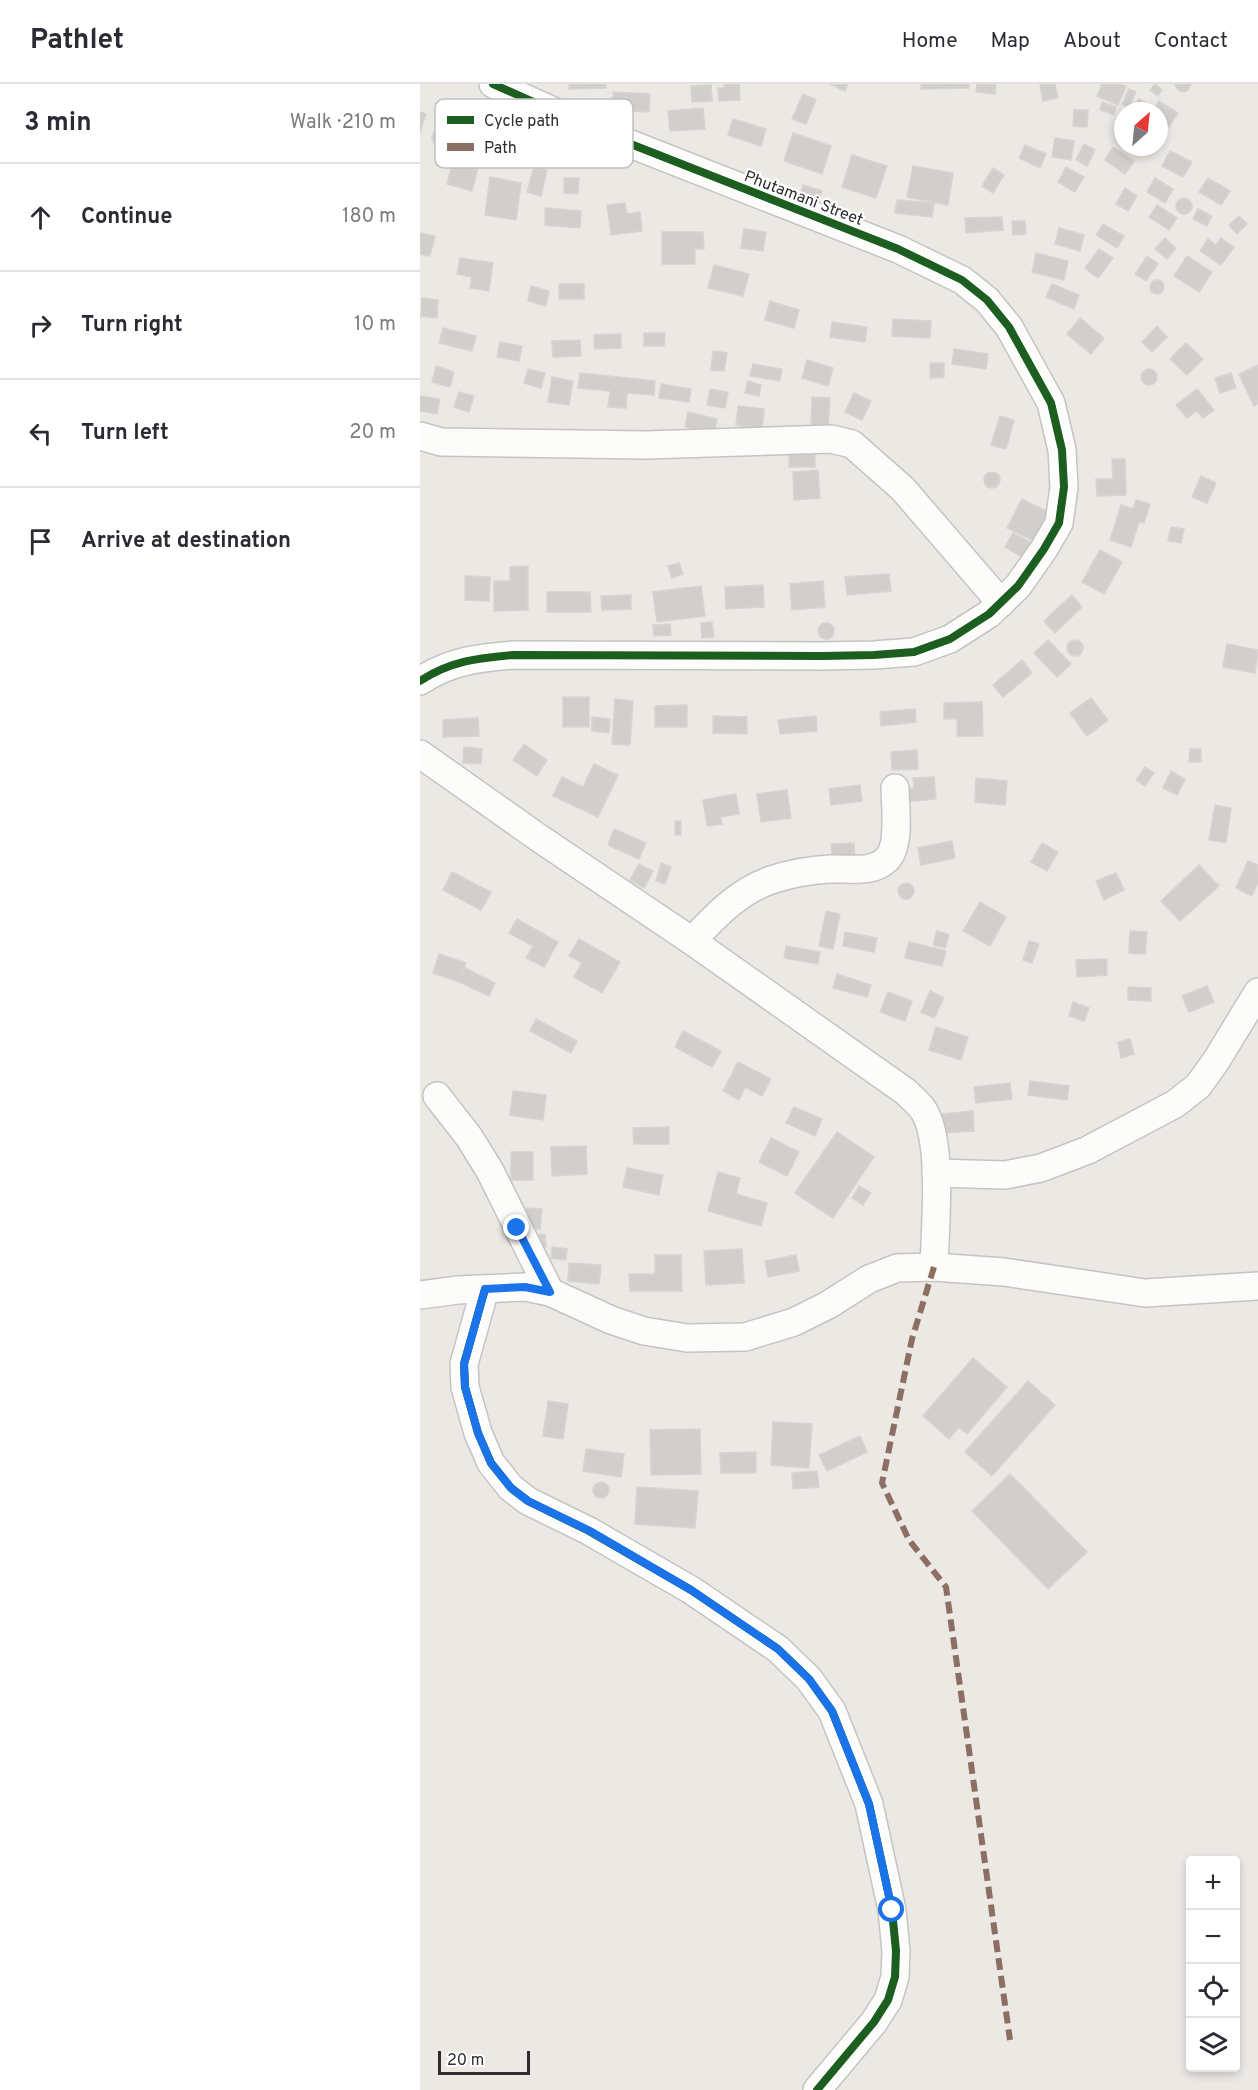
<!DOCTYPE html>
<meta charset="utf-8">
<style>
body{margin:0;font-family:Overpass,sans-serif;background:#f7f7f7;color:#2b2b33}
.controls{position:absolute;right:18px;bottom:18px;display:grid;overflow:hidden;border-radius:6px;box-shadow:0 3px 9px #0003}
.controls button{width:54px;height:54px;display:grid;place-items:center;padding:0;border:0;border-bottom:2px solid #e1e1e2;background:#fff;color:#2b2b33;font:30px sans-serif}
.compass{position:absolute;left:694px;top:18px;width:54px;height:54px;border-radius:50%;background:#fff;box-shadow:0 3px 9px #0003;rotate:27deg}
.scale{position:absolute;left:18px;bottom:15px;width:92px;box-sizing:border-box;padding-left:6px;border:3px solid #2e2e2e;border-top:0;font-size:16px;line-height:21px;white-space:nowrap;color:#2e2e2e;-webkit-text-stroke:4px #fff;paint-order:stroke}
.stop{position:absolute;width:18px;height:18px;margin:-14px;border:4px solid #1a73e8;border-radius:50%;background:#fff}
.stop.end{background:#1a73e8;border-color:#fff;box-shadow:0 2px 6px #0008}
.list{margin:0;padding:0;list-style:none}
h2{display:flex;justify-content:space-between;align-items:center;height:78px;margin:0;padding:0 24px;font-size:26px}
h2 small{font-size:20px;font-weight:400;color:#7c7c81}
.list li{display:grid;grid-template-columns:39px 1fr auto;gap:18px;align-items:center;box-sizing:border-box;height:108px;padding:0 24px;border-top:2px solid #e1e1e2}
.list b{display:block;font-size:22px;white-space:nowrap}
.list em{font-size:20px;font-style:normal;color:#7c7c81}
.icon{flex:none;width:33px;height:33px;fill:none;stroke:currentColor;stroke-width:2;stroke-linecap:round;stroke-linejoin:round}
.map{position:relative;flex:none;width:838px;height:2006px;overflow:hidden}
header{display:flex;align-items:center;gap:36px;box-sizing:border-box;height:84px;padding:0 30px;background:#fff;border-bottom:2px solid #e1e1e2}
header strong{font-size:28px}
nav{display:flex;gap:33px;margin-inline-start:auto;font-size:21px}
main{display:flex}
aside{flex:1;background:#fff}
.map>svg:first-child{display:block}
.building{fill:#d1cecb;stroke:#d7d4d0;stroke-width:1.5}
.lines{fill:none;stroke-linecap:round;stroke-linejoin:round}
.street-casing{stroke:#c5c4c5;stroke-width:30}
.street{stroke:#fcfcfb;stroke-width:27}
.quiet{stroke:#8d6e63;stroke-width:6;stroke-dasharray:12 6;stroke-linecap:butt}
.cycleway-casing{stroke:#fff;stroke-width:11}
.cycleway{stroke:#1b5e20;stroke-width:8}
.route{stroke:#1a73e8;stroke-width:8}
.labels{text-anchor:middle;stroke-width:4.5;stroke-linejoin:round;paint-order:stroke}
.street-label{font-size:16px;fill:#2e2e2e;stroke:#fff}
.key{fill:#fff;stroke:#c0c0c0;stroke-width:1.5}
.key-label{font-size:16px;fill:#2e2e2e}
</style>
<header>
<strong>Pathlet</strong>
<nav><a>Home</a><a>Map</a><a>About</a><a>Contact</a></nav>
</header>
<main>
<aside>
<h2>3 min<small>Walk · 210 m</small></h2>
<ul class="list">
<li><svg class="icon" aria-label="ahead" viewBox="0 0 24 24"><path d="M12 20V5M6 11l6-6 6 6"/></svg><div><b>Continue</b></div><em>180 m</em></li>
<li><svg class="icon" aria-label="right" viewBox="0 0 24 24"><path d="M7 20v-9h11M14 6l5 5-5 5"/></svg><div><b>Turn right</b></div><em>10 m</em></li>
<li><svg class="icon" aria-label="left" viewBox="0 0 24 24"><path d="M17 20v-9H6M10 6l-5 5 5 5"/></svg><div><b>Turn left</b></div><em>20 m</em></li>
<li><svg class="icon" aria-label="arrive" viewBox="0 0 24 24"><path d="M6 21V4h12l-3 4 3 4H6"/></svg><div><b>Arrive at destination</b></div></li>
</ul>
</aside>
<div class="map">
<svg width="838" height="2006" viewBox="0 0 838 2006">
<rect width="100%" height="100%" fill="#ece8e4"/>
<g class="building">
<path d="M149 0H186V4L149 5Z"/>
<path d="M304 0H319L320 16 299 17 298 4H304Z"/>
<path d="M410 0H428L425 7Z"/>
<path d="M501 0H549V4L501 5Z"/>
<path d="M557 0H576L575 10 556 8Z"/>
<path d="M620 0H635L638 14 623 17Z"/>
<path d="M682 0H700L706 2 698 21 677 12Z"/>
<path d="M735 0 742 6 738 12 730 6Z"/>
<path d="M755 0H771L767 7 762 8 758 6Z"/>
<path d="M291 1 292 17 272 18 271 2Z"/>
<path d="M709 5 716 8 709 23 702 20Z"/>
<path d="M193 8 230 10 229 28 193 26Z"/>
<path d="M383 10 396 16 386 40 372 35Z"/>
<path d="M719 15 726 19 720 27H718L713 24Z"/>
<path d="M739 17 758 29 749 43 739 37V27H733Z"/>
<path d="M682 18 696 23 694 31 680 26Z"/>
<path d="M283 24 285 45 250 47 248 27Z"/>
<path d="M654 26H668L667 43 653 42Z"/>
<path d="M0 28 6 30 0 49Z"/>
<path d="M313 35 346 45 341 62 308 51Z"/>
<circle cx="21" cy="54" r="9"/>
<path d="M373 49 411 62 402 90 364 77Z"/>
<path d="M39 54 64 60 52 107 27 100Z"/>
<path d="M635 54 654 57 651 76 632 73Z"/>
<path d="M664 60 675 66 667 82 656 76Z"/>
<path d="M605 61 626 70 620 84 599 74Z"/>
<path d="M693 63 714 77 705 90 685 76Z"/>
<path d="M750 67 772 78 763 93 742 82Z"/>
<path d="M432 71 467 82 456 114 422 103Z"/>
<path d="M493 82 533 89 528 121 487 113Z"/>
<path d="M114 83 127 86 121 112 107 108Z"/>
<path d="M646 83 664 93 655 108 638 98Z"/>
<path d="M573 84 584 91 573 109 562 102Z"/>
<path d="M70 93 101 99 96 136 65 131Z"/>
<path d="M144 94H159L158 110 144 109Z"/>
<path d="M735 94 753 105 745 119 727 108Z"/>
<path d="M788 94 810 107 801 121 779 108Z"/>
<path d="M383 101 402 107 398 118 380 112Z"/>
<path d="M705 104 717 112 708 127 696 120Z"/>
<circle cx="764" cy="122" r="8"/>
<path d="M477 116 514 119 512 133 475 129Z"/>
<path d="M205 119 207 130 220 128 222 147 191 151 187 121Z"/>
<path d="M737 121 757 134 749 146 729 133Z"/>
<path d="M125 124 161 127 160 144 125 141Z"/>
<path d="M778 125 792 132 787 142 773 135Z"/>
<path d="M819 132 827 140 817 150 809 141Z"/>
<path d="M582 133 583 146 546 149 545 134Z"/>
<path d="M592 137H605L606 150 593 151Z"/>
<path d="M683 140 704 152 697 164 676 151Z"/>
<path d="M639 144 664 151 660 167 635 160Z"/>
<path d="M324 145 346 148 343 167 321 164Z"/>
<path d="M242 148H283L284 165H275V180H242Z"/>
<path d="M0 149 15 152 10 172 0 170Z"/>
<path d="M745 154 756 164 747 175 735 165Z"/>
<path d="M801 154 814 163 801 181 780 167 788 155 796 161Z"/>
<path d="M679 165 693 174 678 194 665 184Z"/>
<path d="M616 169 648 177 644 196 612 188Z"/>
<path d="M727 172 738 180 726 197 715 190Z"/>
<path d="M767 172 792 188 779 208 754 192Z"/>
<path d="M40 174 73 179 69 207 50 204 52 193 37 190Z"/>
<path d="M294 181 329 190 323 212 288 204Z"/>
<circle cx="737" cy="203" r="7"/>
<rect x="139" y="200" width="25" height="15"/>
<path d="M632 200 659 211 654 225 626 213Z"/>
<path d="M111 202 129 207 126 222 108 217Z"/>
<path d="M2 214 18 216 17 234 1 232Z"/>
<path d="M350 217 379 226 374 244 345 236Z"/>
<path d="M660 234 684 254 671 270 647 250Z"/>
<path d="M473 235 511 237 510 254 472 252Z"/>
<path d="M412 238 447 243 445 258 410 253Z"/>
<path d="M737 242 747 253 732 268 722 258Z"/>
<path d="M23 244 56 252 52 267 19 259Z"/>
<path d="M224 249H245L244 262H224Z"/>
<path d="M201 250V264L174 265V251Z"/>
<path d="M160 256 161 272 133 273 132 257Z"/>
<path d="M80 258 102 262 99 277 77 273Z"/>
<path d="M766 259 783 275 767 291 750 275Z"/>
<path d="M534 265 568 270 566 285 532 280Z"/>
<path d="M293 267 307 269 304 287 291 286Z"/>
<path d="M387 276 413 284 408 302 382 294Z"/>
<path d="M510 279H524V293L510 294Z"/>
<path d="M333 280 362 285 360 297 330 292Z"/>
<path d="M838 281V320L834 322 819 290Z"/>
<path d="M16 282 34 288 30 303 12 298Z"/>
<path d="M108 285 125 289 121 304 104 299Z"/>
<circle cx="729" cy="293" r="8"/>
<path d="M160 289 235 297 234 311 207 309 206 324 188 323 190 307 158 304Z"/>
<path d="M811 289 816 304 800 309 795 294Z"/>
<path d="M132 293 153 297 149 321 128 318Z"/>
<path d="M328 297 341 301 339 312 325 309Z"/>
<path d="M241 300 271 305 269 318 239 314Z"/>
<path d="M290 305 308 308 305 324 287 321Z"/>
<path d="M777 305 794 326 783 334 777 327 767 334 756 321Z"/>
<path d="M39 308 54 312 49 328 34 323Z"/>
<path d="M434 309 451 317 442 336 425 328Z"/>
<path d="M0 312 20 315 17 330 0 327Z"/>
<path d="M392 313 410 314 408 344H391Z"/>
<path d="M318 322 344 325 342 345 316 341Z"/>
<path d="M268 328 297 335 294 349 265 343Z"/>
<path d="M580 332 594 336 586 365 571 361Z"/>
<rect x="369" y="368" width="26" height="15"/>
<path d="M692 375H705L706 411 677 412 676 395H693Z"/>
<path d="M398 386 400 414 374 416 373 388Z"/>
<circle cx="572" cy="396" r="8"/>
<path d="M781 392 796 399 787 419 772 413Z"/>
<path d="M602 415 630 429 616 458 587 444Z"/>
<path d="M716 416 730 420 724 439 719 438 711 463 690 456 701 421 713 425Z"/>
<path d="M751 443 764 445 761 459 748 457Z"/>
<path d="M593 449 612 459 604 474 585 463Z"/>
<path d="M680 466 702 478 684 510 662 498Z"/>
<path d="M259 479 263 490 252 494 248 482Z"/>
<path d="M108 482V526L74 527V497H90V483Z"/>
<path d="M469 490 471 507 427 511 425 493Z"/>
<path d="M45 492 70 493 69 517 45 516Z"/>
<path d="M403 497 405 523 372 526 370 500Z"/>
<path d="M343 501 344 523 306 525 305 503Z"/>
<path d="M281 502 285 532 237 538 233 508Z"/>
<path d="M127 508H170L171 528H127Z"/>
<path d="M211 511V525L182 526 181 512Z"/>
<path d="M652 511 662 523 635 549 624 537Z"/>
<path d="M292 538 294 553 282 554 281 539Z"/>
<circle cx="406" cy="547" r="8"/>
<path d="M250 540 251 551 234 552 233 541Z"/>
<path d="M628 556 651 580 637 593 614 569Z"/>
<circle cx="655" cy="564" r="8"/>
<path d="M807 560 838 566 835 589 803 583Z"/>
<path d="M602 576 612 589 583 613 573 601Z"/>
<rect x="143" y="613" width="26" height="30"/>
<path d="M671 614 688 636 667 652 650 629Z"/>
<path d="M195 615 213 617 210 661 192 660Z"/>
<path d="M562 618 563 652H537V635H524V619Z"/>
<path d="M267 621V643H235V622Z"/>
<path d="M495 625 496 638 461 642 460 628Z"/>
<path d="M293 632 327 633V650L293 649Z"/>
<path d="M396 632 397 647 360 650 358 636Z"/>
<path d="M172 633 190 635 189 649 172 647Z"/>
<path d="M58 634 59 652 23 653V636Z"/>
<path d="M104 660 127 676 117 692 93 676Z"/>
<path d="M44 663 62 665 61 680 43 679Z"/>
<path d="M770 665H781V678H769Z"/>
<path d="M497 666 498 685 472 686 471 668Z"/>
<path d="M174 680 198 691 178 733 133 712 142 693 163 703Z"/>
<path d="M725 683 734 689 725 702 716 696Z"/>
<path d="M751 687 765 695 757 711 743 704Z"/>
<path d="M514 693 516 715 482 718 481 705 494 704 493 694Z"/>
<path d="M556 694 587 697 585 721 555 718Z"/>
<path d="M440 701 442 717 411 721 409 705Z"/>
<path d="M367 706 371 734 341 738 337 710Z"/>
<path d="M316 710 319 730 301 733 302 740 287 742 283 716Z"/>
<path d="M795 721 811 724 806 759 789 756Z"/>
<rect x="255" y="737" width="6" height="14"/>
<path d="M194 745 226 759 219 775 188 761Z"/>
<path d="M532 757 535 774 501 781 498 764Z"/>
<path d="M434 759 435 779 413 781 411 760Z"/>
<path d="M622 759 638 768 627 787 611 778Z"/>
<path d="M828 777 838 781V798L832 812 816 804Z"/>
<path d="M241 779 251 783 245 800 236 797Z"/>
<path d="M219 780 233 787 224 804 210 796Z"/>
<path d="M779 781 799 802 760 837 741 817Z"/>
<path d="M32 788 71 808 61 826 23 806Z"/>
<path d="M696 789 704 806 684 816 676 797Z"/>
<circle cx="486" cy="807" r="8"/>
<path d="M560 818 586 833 570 862 543 847Z"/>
<path d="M406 827 420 830 413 865 399 862Z"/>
<path d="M97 835 138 858 124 883 106 874 113 862 89 849Z"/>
<path d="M517 847 529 851 525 864 513 861Z"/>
<path d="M710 847 727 848 725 870 709 869Z"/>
<path d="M425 848 457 854 454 868 423 862Z"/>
<path d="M159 855 200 878 182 909 154 893 162 879 149 872Z"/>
<path d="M609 857 619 860 612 879 603 876Z"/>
<path d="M489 858 526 867 522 882 485 874Z"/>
<path d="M366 862 400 868 398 880 364 874Z"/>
<path d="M19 870 46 879 39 898 13 889Z"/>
<path d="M687 875V891L657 893 656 876Z"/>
<path d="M45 884 75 899 69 912 39 898Z"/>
<path d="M417 890 451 901 447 913 413 904Z"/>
<path d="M787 902 794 918 769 928 762 912Z"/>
<path d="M708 903 731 904V917L708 916Z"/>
<path d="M510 907 524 914 514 934 501 928Z"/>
<path d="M468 908 492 917 485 937 460 928Z"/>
<path d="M653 918 669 924 664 937 649 932Z"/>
<path d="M116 935 157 957 151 969 110 947Z"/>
<path d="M516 943 548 953 541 976 509 966Z"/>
<path d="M263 947 301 967 292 983 255 963Z"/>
<path d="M710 955 714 970 701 974 698 958Z"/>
<path d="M318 978 351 995 342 1012 325 1003 319 1016 303 1007Z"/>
<path d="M610 997 649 1002 647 1016 608 1011Z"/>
<path d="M590 999 592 1015 556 1019 554 1003Z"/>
<path d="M93 1007 126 1011 123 1036 90 1031Z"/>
<path d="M374 1023 402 1035 395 1052 366 1039Z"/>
<path d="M553 1027 554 1047 523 1049 522 1030Z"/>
<path d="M249 1043V1060H214L213 1044Z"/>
<path d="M417 1048 454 1073 413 1134 375 1109Z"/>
<path d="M351 1054 379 1068 367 1092 339 1078Z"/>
<path d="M166 1062 167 1090 132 1092 131 1063Z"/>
<rect x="91" y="1068" width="22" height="28"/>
<path d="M207 1084 243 1091 239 1111 203 1103Z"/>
<path d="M298 1088 320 1094 316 1110 347 1119 341 1142 288 1127Z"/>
<path d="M439 1102 451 1109 443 1121 432 1114Z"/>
<path d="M104 1124 122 1125 120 1145 103 1144Z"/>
<path d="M125 1150 126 1163H114L113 1151Z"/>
<path d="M132 1163 147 1165 146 1176 131 1174Z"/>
<path d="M322 1165 324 1199 286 1201 284 1167Z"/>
<path d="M235 1171H261L262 1207H210L209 1190H235Z"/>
<path d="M376 1171 379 1187 348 1193 345 1177Z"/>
<path d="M149 1179 181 1181 179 1200 148 1197Z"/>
<path d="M553 1274 587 1303 547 1350 539 1343 529 1355 503 1332Z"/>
<path d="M608 1297 635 1321 572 1392 545 1368Z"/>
<path d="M128 1317 148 1320 143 1355 123 1352Z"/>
<path d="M353 1338 392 1340 389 1384 351 1381Z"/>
<path d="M280 1345 281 1390 231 1391 230 1346Z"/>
<path d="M440 1352 447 1368 407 1387 399 1371Z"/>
<path d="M166 1365 204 1370 201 1393 163 1387Z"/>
<path d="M336 1368V1389H301L300 1369Z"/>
<path d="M397 1387 399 1403 373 1405 372 1389Z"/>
<path d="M590 1390 667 1468 628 1505 552 1427Z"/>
<circle cx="181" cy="1406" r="8"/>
<path d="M217 1403 278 1407 275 1444 215 1440Z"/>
</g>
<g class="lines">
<g class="street-casing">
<g id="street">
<path d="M0 352 21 358 226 361 411 355 432 360 483 405 581 519"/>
<path d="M0 597C30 577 58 574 93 571L402 572 454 571 494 568 530 555 569 530 598 502 624 465 639 439 644 403 642 366 631 319 589 243 567 216 542 196 478 165 180 48 73 0"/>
<path d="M0 670 119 754 272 857 486 1008C492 1014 501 1021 505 1029 523 1061 515 1145 514 1183"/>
<path d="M272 857C295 832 319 807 351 796 369 790 391 786 410 785 428 784 453 790 467 775 481 761 475 723 475 704"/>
<path d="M17 1012 49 1053 70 1087 130 1208"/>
<path d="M516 1089 585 1091 621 1084 668 1066 755 1020 778 1002 796 977 838 908"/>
<path d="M65 1205 44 1280 45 1303 58 1349 71 1379 91 1404 108 1417 169 1447 271 1506 358 1565 389 1595 412 1627 449 1720 472 1826 476 1867 475 1893 468 1916 454 1938 397 2006"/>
<path d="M0 1211 38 1206 105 1203 130 1208 191 1236 224 1247 267 1254 325 1253 374 1238 408 1221 449 1195 477 1184 514 1183 584 1188 725 1209 838 1202"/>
</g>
</g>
<use href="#street" class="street"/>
<path class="quiet" d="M514 1183 492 1255 462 1399 489 1456 526 1503 590 1956"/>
<g class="cycleway-casing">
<g id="cycleway">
<path d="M0 597C30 577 58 574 93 571L402 572 454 571 494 568 530 555 569 530 598 502 624 465 639 439 644 403 642 366 631 319 589 243 567 216 542 196 478 165 180 48 73 0"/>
<path d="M65 1205 44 1280 45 1303 58 1349 71 1379 91 1404 108 1417 169 1447 271 1506 358 1565 389 1595 412 1627 449 1720 472 1826 476 1867 475 1893 468 1916 454 1938 397 2006"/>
</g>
</g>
<use href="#cycleway" class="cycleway"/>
</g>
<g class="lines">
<path class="route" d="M97 1144 130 1208 105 1203 65 1205 44 1280 45 1303 58 1349 71 1379 91 1404 108 1417 170 1447 271 1506 358 1565 389 1595 412 1627 449 1720 472 1826"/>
</g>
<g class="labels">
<g class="street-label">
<text transform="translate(384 113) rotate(21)" y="6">Phutamani Street</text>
</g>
</g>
<rect x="15" y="15" width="198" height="69" rx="9" class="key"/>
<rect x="27" y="32" width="27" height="8" fill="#1b5e20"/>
<rect x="27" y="59" width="27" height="8" fill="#8d6e63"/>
<g class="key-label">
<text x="64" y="42">Cycle path</text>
<text x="64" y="69">Path</text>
</g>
</svg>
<div class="controls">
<button>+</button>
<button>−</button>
<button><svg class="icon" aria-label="locate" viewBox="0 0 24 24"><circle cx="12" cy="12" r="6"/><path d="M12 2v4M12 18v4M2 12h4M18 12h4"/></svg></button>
<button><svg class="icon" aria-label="layers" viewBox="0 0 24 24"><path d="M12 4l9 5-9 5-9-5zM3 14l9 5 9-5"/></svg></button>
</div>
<svg class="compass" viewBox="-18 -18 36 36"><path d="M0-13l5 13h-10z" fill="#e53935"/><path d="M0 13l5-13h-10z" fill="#7c7c81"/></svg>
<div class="scale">20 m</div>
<div class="stop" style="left:472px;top:1826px"></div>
<div class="stop end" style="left:97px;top:1144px"></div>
</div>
</main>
